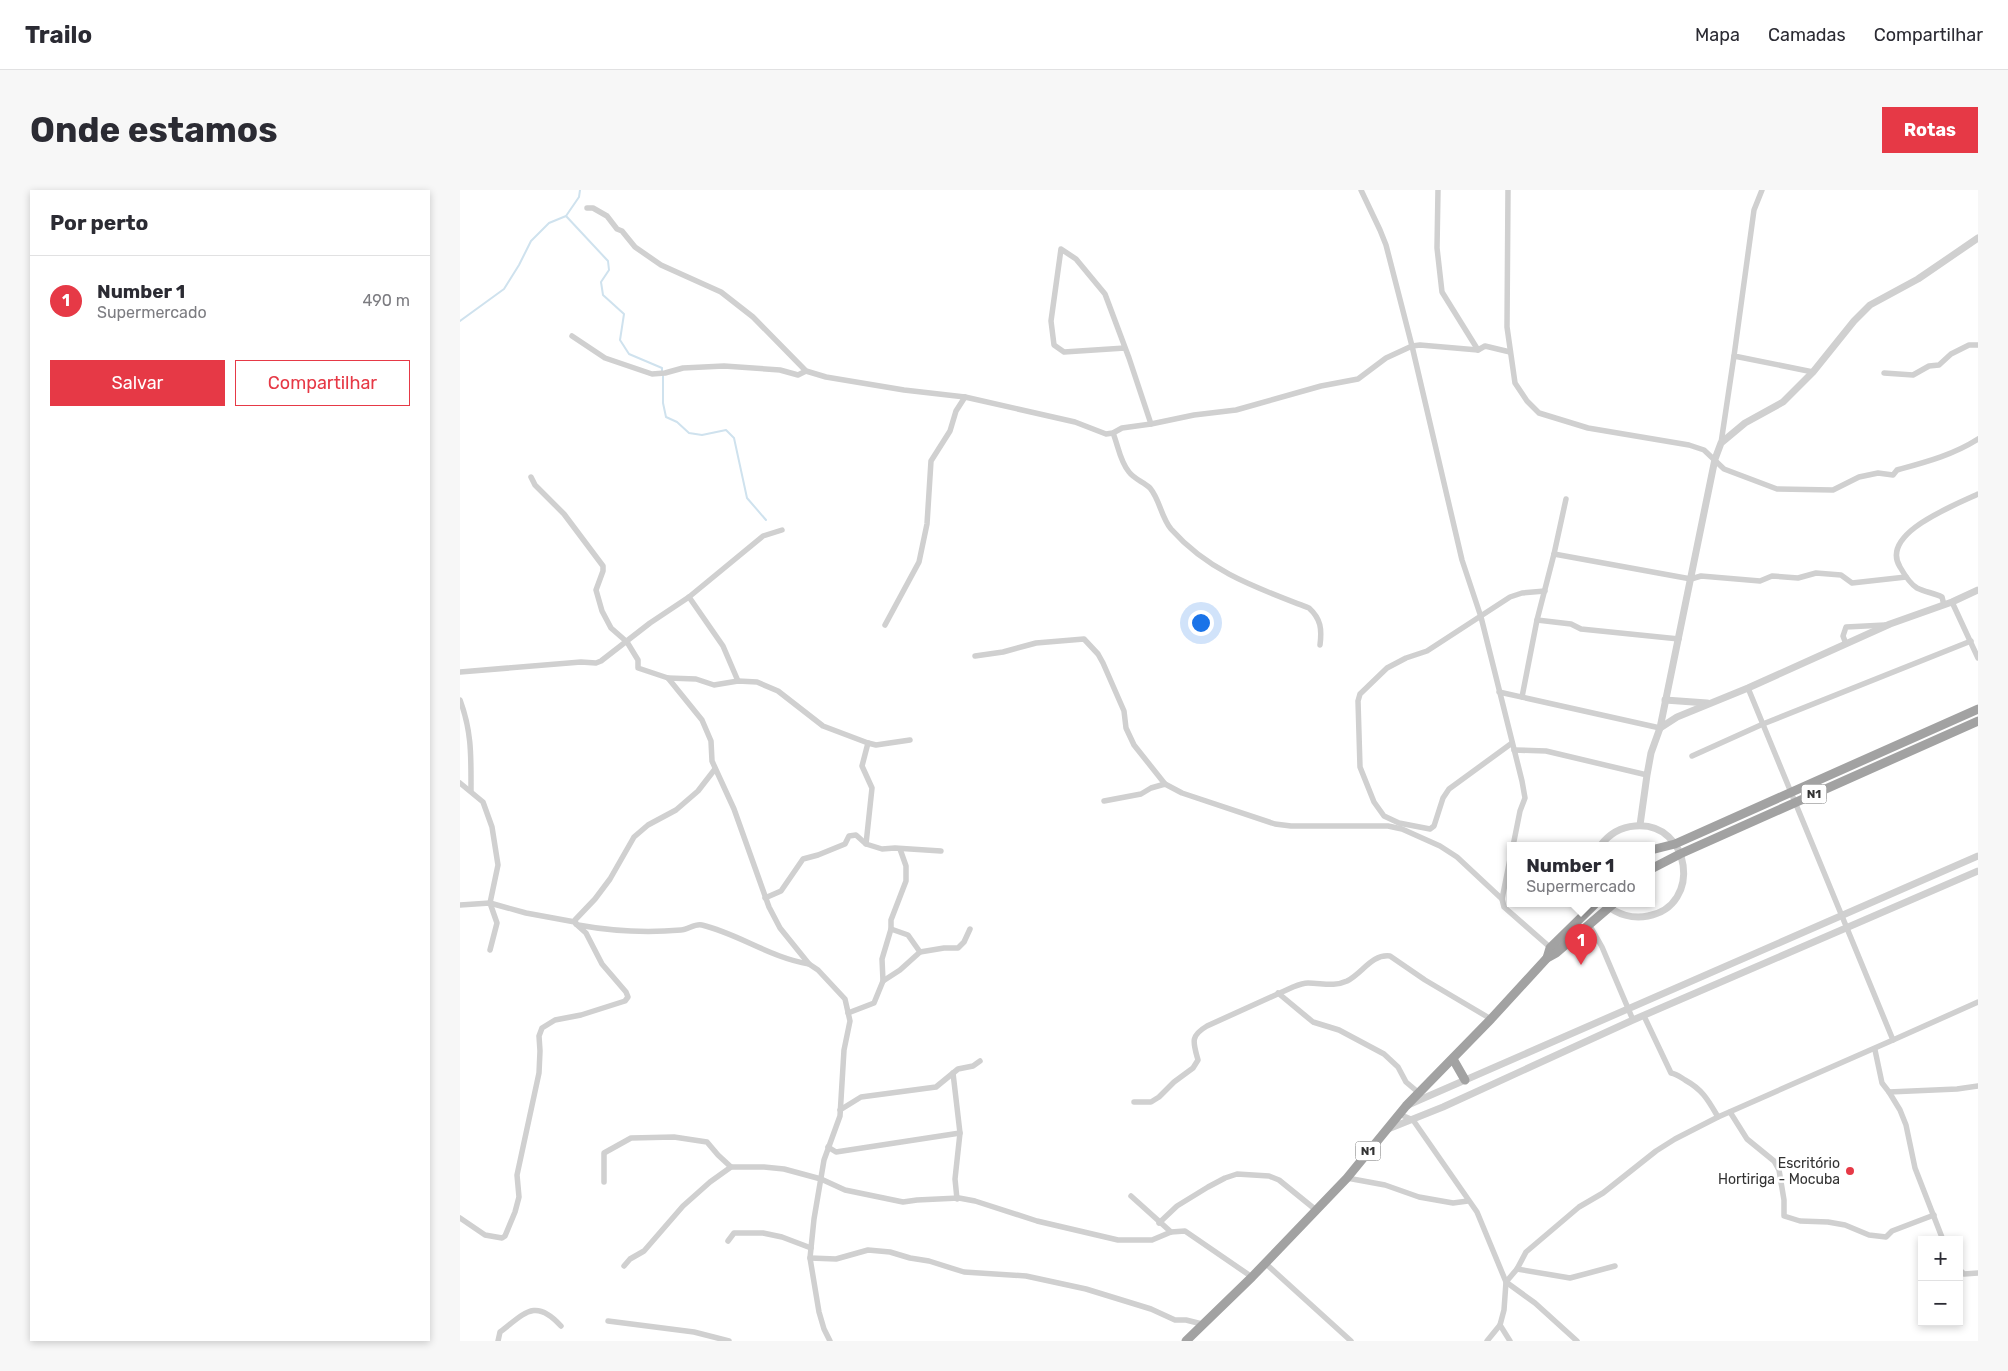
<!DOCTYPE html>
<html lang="pt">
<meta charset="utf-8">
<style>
body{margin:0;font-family:Rubik,sans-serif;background:#f7f7f7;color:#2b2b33}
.controls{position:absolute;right:15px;bottom:15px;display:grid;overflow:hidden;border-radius:0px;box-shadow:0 2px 8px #0003}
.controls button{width:45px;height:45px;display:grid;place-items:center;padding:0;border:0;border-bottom:1px solid #e1e1e2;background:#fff;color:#2b2b33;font:25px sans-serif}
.you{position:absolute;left:740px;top:432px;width:18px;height:18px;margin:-12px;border:4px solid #fff;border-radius:50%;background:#1a73e8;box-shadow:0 0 0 8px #1a73e833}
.badge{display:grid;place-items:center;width:32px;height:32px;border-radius:50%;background:#e63946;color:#fff;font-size:16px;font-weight:700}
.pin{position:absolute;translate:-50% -41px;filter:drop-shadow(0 1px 2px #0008)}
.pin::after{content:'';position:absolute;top:26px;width:18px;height:15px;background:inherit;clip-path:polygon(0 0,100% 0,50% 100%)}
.popup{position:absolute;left:1047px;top:652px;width:148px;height:65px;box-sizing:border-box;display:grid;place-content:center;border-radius:0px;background:#fff;filter:drop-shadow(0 1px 4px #0005);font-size:16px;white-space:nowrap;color:#7c7c81}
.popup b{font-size:19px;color:#2b2b33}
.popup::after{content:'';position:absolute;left:50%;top:100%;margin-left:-10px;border:10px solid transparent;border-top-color:#fff}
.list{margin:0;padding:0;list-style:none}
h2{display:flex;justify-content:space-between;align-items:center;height:65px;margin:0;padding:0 20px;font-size:21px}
h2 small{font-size:16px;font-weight:400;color:#7c7c81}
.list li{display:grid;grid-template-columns:32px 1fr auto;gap:15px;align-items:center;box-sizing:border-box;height:90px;padding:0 20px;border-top:1px solid #e1e1e2}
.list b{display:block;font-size:19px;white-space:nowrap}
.list p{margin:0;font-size:16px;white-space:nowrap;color:#7c7c81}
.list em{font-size:16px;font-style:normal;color:#7c7c81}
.actions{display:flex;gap:10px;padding:15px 20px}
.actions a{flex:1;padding:11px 0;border:1px solid #e63946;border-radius:0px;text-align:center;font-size:18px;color:#e63946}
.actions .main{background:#e63946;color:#fff}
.map{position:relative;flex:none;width:1518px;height:1151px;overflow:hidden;border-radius:0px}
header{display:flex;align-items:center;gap:30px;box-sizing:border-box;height:70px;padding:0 25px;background:#fff;border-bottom:1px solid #e1e1e2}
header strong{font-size:24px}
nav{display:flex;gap:28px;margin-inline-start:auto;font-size:18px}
.intro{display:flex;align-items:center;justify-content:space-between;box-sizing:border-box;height:120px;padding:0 30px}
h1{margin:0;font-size:35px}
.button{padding:12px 22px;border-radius:0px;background:#e63946;color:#fff;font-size:18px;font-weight:700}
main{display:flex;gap:30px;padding:0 30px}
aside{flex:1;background:#fff;border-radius:0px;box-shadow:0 2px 8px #0003}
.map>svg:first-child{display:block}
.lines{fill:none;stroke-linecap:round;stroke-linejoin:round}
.stream{stroke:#cfe2ee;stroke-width:2}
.minor{stroke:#d0d0d0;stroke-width:5.5}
.tertiary{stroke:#d0d0d0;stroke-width:7}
.trunk{stroke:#a2a2a2;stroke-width:9}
.poi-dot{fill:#e63946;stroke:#fff;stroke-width:2}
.labels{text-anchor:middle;stroke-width:5;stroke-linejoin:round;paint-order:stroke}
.shield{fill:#fff;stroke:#707070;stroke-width:1}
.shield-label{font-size:12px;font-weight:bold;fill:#333}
.poi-label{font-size:14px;fill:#333;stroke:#fff;text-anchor:end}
</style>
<header>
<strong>Trailo</strong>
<nav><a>Mapa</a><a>Camadas</a><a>Compartilhar</a></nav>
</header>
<div class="intro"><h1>Onde estamos</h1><a class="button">Rotas</a></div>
<main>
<aside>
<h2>Por perto<small></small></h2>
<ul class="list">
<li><span class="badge">1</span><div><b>Number 1</b><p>Supermercado</p></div><em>490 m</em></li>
</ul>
<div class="actions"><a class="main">Salvar</a><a>Compartilhar</a></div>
</aside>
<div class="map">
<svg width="1518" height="1151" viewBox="0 0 1518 1151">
<rect width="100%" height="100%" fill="#fff"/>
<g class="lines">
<g class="stream">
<path d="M106 26 148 71 149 80 141 92 143 105 164 124 160 150 169 164 202 178V181"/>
<path d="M0 131 44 99 59 75 71 51 89 33 106 26 119 7 120 0"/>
<path d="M203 186V213L206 227 217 232 229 243 242 245 266 240 274 248 287 308 306 330"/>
</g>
<g class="minor">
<path d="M901 0 920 40 926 55 952 156 1002 370 1021 427 1062 591 1065 608 1060 621 1053 656"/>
<path d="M978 0 977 58 982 102 1018 160"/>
<path d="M1048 0 1047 137 1055 193 1067 211 1079 223 1128 238 1229 255 1244 260 1264 279 1317 299 1373 300 1399 287 1418 283 1433 285 1437 280C1466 272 1493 265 1518 249"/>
<path d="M1302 0 1294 20 1274 166 1353 182"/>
<path d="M127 18H133L147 26 157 39 162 41 175 57 201 75 261 102 293 127 346 181 366 187 444 200 505 207 615 232 646 244 653 243 662 238 691 234 734 225 776 220 861 196 898 189 926 168 952 156 960 155 1018 160 1025 156 1050 162"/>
<path d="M112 146 145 168 192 184 205 183 223 178 264 176 320 180 338 185 346 181"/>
<path d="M665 158 604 162 594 155 591 131 601 59 616 69 645 104 669 168 691 234"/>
<path d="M1424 183 1453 185 1469 176 1479 175 1491 164 1509 155H1518"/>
<path d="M653 243C658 255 660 272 669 282 674 289 684 292 690 298 700 310 701 327 711 339 749 382 797 398 849 418 861 429 862 439 860 455"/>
<path d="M1261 253 1274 166"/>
<path d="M71 287 75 295 104 324 143 376V381L136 400 142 421 151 438 167 452 178 470V478L208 488 242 530 251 551 252 571 274 619 309 717 320 738 349 774 358 780 385 809 390 831 384 860 380 926 364 970 354 1029 350 1068 359 1122 364 1139 370 1151"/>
<path d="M1094 364 1231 389 1241 386 1300 391 1312 386 1338 388 1356 383 1381 385 1392 393 1446 387"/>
<path d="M229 407 263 456 278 491"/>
<path d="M1492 412 1518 468"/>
<path d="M1484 415 1482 407C1474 403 1465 402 1457 398 1450 394 1444 384 1440 377 1419 343 1496 315 1518 304"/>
<path d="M1077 430 1111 434 1121 439 1219 449"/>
<path d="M425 435 459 372 467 334 471 271 490 241 496 221 505 207"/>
<path d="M1386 454 1383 446 1386 437 1425 435"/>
<path d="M515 466 543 462 576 453 624 449 638 464 643 473 664 521 666 538 674 555 705 594"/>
<path d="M0 482 121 472 136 473 141 471 190 433 229 407 303 346 322 340"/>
<path d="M208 488 236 489 254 495 278 491 297 492 318 501 363 536 408 553 416 555 450 550"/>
<path d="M1288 498 1433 850 1518 812"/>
<path d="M1039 502 1200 538"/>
<path d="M1062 507 1077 430 1094 364 1106 309"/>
<path d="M0 510C12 542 11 567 11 600"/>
<path d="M1052 553 989 599 983 608 974 636 970 639 939 633 924 626 914 612 900 577 898 511 900 504 927 478 946 468 967 461 1050 407 1062 403 1085 401"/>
<path d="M1054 560 1086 561 1187 585"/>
<path d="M1232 566 1303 534 1511 451"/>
<path d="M0 593 23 612 32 637 38 675 30 713 37 733 30 760"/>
<path d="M644 611 681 604 691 598 705 594 722 603 815 634 831 636H928L942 639 980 656 997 667 1042 709"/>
<path d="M406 654 412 598 402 576 408 553"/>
<path d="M1051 664 1042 709 1044 717 1092 759"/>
<path d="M305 708 321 701 343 669 358 665 385 654 389 646 396 645 406 654 422 659 435 658 481 661"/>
<path d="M0 715 30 713 66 723 115 732"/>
<path d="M116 734 115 730 135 709 150 689 174 647 188 635 216 620 238 601 255 579"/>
<path d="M1129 734 1142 757 1173 830"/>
<path d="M118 735C151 741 187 743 221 740 228 740 235 733 242 735 279 744 311 768 349 774"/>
<path d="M431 739 448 745 460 762 484 758H498L504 752 510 739"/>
<path d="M423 791 422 769 431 739V730L446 691V676L440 659"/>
<path d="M818 803 853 832 879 840 924 864 938 877 946 892 959 903"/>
<path d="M388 823 414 813 423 791 440 780 460 762"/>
<path d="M1184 826 1211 883C1217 884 1220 887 1225 890 1243 900 1248 910 1258 927"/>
<path d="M1415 860 1422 893 1429 902 1497 899 1518 896"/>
<path d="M493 883 500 943 495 989 497 1009"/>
<path d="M1429 902 1440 920 1446 935 1455 978 1483 1050"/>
<path d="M674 912H691L699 907 714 892 733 878 738 870C733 852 730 846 747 836L833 797C838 795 843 793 848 793 862 793 874 797 887 791 903 783 911 764 930 766L965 790 1031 829"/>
<path d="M380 920 401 907 476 897 498 879 513 876 520 871"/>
<path d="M1270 922 1287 949 1314 971 1319 980 1324 1010V1026L1340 1031 1368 1032 1385 1035 1409 1045 1426 1047 1432 1041 1474 1025"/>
<path d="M939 924 953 930 1017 1022 1046 1092 1044 1120 1040 1135 1027 1151"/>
<path d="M368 957 376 962 500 943"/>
<path d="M887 988 925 995 959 1007 993 1013 1008 1011"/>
<path d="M144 992V963L171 948 214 947 247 952 258 965 271 977"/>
<path d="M671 1006 711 1042"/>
<path d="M0 1028 25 1045 42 1048 45 1046 55 1022 59 1007 57 985 79 883 80 861 79 846 82 838 95 830 121 825 165 811 168 807 166 802 142 774 126 743 116 734"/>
<path d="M699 1033 717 1016 748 997 765 988 777 984 809 986 819 990 856 1020"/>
<path d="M268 1051 274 1043H303L322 1047 351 1058"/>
<path d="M350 1068 376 1069 408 1060 430 1062 450 1068 469 1071 504 1082 566 1086 626 1099 691 1119 715 1130H726L742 1134"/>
<path d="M805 1073 891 1151"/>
<path d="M164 1076 170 1069 184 1061 223 1016 250 992 271 977H304L324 979 361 989 385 1000 443 1012 457 1010 499 1008 515 1011 577 1031 658 1050H692L711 1042 725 1041 792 1087"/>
<path d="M1057 1079 1110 1088 1155 1076"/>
<path d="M1499 1079 1504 1084 1518 1083"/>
<path d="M148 1131 234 1142 269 1151"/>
<path d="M1040 1135 1050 1151"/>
<path d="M38 1151 40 1142C64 1124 75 1107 101 1136"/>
<path d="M1117 1151 1075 1113 1046 1092 1057 1079 1066 1062 1119 1017 1143 1003 1196 961 1215 949 1258 927 1433 850"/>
</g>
<g class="tertiary">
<path d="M1205 510 1247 513"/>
<path d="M1200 538 1217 527 1288 498 1430 434 1492 412 1518 400"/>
<path d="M1180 635 1187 585 1191 563 1200 538 1255 269 1261 253 1285 233 1323 212 1353 182 1394 131 1410 115 1458 89 1518 48"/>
<path d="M1140 656C1149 644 1161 637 1175 636 1231 631 1243 716 1188 726 1173 729 1157 725 1146 714"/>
<path d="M948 915 1518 666"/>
<path d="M928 939 983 917 1173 830 1518 681"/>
</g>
<g class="trunk">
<path d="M1191 660 1215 654 1518 519"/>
<path d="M1191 679 1220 664 1518 531"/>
<path d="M1087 768 1090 758 1135 714"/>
<path d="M993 869 1005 890"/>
<path d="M726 1151 792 1087 887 988 946 916 1031 829 1087 768 1096 763 1153 714"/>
</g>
</g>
<circle class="poi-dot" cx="1390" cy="981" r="5"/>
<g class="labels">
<g class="shield">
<rect x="1341.5" y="594.5" width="25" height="19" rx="4"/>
<rect x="895.5" y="951.5" width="25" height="19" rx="4"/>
</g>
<g class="shield-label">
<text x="1354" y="608">N1</text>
<text x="908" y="965">N1</text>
</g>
<g class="poi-label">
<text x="1380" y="978">Escritório<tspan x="1380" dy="16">Hortiriga - Mocuba</tspan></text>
</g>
</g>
</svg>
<div class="controls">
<button>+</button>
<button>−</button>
</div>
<div class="you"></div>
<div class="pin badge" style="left:1121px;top:775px">1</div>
<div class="popup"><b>Number 1</b>Supermercado</div>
</div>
</main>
